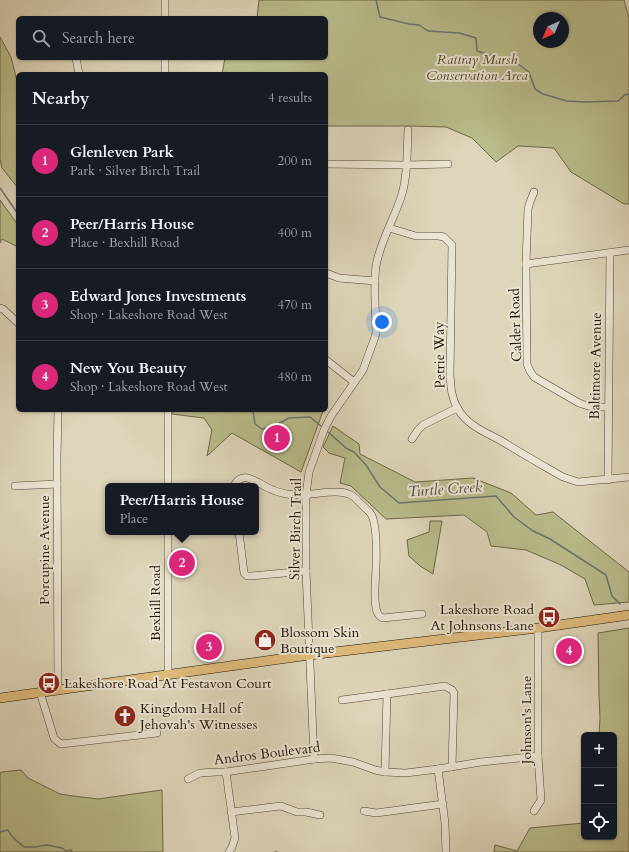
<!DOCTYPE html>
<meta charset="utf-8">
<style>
body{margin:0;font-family:Cardo,serif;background:#242831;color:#f1f3f6}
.controls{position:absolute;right:12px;bottom:12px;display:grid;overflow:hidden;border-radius:6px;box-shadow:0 1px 3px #0004}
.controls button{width:36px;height:36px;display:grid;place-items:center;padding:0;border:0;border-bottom:1px solid #363941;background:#171b24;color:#f1f3f6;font:20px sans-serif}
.compass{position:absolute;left:533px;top:12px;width:36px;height:36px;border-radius:50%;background:#171b24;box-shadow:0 1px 3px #0004;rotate:224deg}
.you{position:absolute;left:382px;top:322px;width:14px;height:14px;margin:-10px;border:3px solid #fff;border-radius:50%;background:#1a73e8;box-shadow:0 0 0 6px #1a73e833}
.badge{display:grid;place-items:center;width:26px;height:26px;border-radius:50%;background:#db2777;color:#fff;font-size:13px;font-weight:700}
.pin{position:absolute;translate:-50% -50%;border:2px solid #fff;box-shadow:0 1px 4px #0006}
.popup{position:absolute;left:105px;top:483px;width:154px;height:52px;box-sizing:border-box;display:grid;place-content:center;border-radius:6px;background:#171b24;filter:drop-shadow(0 1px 3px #0005);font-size:13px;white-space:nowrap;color:#9ea1a6}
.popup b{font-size:15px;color:#f1f3f6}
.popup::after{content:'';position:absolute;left:50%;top:100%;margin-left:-8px;border:8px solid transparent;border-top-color:#171b24}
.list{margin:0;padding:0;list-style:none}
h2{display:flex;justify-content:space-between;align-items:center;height:52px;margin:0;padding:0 16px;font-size:17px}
h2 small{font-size:13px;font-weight:400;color:#9ea1a6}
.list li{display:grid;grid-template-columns:26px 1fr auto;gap:12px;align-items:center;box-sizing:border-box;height:72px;padding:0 16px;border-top:1px solid #363941}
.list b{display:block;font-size:15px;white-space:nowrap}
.list p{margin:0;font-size:13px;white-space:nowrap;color:#9ea1a6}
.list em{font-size:13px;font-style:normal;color:#9ea1a6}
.icon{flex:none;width:22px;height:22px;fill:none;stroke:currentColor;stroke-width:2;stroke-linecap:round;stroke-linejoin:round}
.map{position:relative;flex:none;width:629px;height:852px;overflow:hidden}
.search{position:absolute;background:#171b24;box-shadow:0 1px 3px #0004;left:16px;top:16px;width:312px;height:44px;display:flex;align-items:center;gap:10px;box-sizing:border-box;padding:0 14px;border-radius:6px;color:#9ea1a6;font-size:15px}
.panel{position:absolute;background:#171b24;box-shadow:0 1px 3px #0004;left:16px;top:72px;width:312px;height:340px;border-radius:6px}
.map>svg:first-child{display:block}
.green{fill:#b9bc8b;stroke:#6e6949;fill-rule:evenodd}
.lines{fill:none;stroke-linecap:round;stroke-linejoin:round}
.stream{stroke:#697673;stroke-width:1.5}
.minor-casing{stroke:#524634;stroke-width:8}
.major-casing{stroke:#231607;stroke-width:10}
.minor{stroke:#eae4d2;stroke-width:7}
.major{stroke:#dfbb7d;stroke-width:9}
.labels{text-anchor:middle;stroke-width:4;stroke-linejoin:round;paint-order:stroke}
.park-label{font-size:14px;font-style:italic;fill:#50482f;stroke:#eae4d2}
.street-label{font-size:14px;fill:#231607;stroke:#eae4d2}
.poi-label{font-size:14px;fill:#231607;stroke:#eae4d2;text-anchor:start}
.water-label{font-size:15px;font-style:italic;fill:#4c4e46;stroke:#eae4d2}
</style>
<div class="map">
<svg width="629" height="852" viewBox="0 0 629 852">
<rect width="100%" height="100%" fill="#ded6ba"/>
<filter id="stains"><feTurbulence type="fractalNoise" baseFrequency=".005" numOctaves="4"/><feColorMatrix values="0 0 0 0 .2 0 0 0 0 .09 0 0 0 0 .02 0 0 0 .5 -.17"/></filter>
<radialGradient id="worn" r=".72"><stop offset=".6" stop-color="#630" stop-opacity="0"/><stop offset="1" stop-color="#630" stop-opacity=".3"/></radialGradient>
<g class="green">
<path d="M259 0H624L629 18V204H624L571 172 554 148 518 146 496 162 472 138 446 127 410 126H326V74H222L225 58H326V18H257ZM539 18H563V42H539Z"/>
<path d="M0 37 11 57 18 85V188L2 168 0 159Z"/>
<path d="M0 200 18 225V247L2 239 0 243Z"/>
<path d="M172 410H321L323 411 301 472 232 433 207 456 212 430 204 418 172 414Z"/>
<path d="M333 426 359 444 360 454 415 482 473 478 511 493 536 515 553 512 629 572V602L594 605 585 579 561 565 526 550 491 546 487 532 464 515 386 519 351 486 340 483 345 458 329 453 323 447Z"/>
<path d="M430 521H442L433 574 420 566 409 556 407 540 429 532Z"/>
<path d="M629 628V852H494L495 845 517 851 530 828 584 823V837H614V735H599L600 718 599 695 598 633Z"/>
<path d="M21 770 28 778 60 794 73 796 98 799 162 790 163 852H0V773L2 772Z"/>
</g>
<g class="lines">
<g class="stream">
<path d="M376 0 380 17 409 24 419 25 428 31 459 33 476 38 477 51 499 58 514 61 529 72 535 89 543 94 567 101 585 102 618 101 626 94 629 95"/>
<path d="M0 188 18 214"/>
<path d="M253 410 255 424 262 429 272 427 289 418 310 417 321 426"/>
<path d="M328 432 346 448 354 452 366 465 380 487 399 503 496 496 514 517 533 531 550 539 606 575 612 596 620 604"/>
<path d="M0 832 8 830C12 839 18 841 24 847H35L47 845 62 848 66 851 71 850 72 852"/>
<path d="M275 852H277"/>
</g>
<g class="minor-casing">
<g id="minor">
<path d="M165 0V18"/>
<path d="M76 58 79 74"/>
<path d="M165 58V74"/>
<path d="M326 164 406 165 448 164"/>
<path d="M534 192 530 202 528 209 526 264 527 364 530 371 534 377 579 403 588 406 595 407H608"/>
<path d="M389 228 416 236H439L444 237 452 245 450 375C451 386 451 397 457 407 466 426 488 433 505 443 524 455 544 466 563 477L578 482 629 477"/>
<path d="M526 264 629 250"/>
<path d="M326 273 339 278 375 281"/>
<path d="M0 308 3 309 18 323"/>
<path d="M326 360 354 382"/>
<path d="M412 439 418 430 423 425 457 408"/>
<path d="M608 480 610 253"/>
<path d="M15 486 57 484"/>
<path d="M168 486V410"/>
<path d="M234 486C243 467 260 486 273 490 277 492 283 493 287 494 307 498 335 487 351 495 355 497 358 501 360 503 364 507 368 510 371 514 379 527 376 571 375 587 375 596 374 607 378 614 380 617 381 617 383 618L422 614"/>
<path d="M239 532 244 573 247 576H251L306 571"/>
<path d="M168 675V532"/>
<path d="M58 690 57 458 58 410"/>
<path d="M40 692 54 738 57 741 61 744 157 733"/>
<path d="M342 700 387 694"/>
<path d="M314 759 306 571V495L309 472 324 430 331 416 363 370 375 337 376 333C376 312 373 286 376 266 380 241 395 218 402 194 408 173 407 151 408 130"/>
<path d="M438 769 445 823 446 852"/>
<path d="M226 772 235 838 232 847 229 852"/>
<path d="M385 772 387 694 445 686 452 690 454 693 452 767"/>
<path d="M188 779 200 773 216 772H226L314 759 331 758 353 762 375 770 385 772 406 773 438 769 481 762 538 756"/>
<path d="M364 811 376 813 443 804"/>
<path d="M534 811 541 800 538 756V628"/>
<path d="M231 812 281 806 297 812H306L320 815"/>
</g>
</g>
<g class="major-casing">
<path id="major" d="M0 698 309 655 538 628 629 615"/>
</g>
<use href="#minor" class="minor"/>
<use href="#major" class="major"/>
</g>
<defs>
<g id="bus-disc" transform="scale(1.15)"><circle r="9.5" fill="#8f2418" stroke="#eae4d2"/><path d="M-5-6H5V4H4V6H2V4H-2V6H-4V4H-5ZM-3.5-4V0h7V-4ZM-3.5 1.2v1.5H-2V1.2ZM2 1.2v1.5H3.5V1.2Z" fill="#fff"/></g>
<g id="shop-disc" transform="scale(1.15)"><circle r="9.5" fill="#8f2418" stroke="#eae4d2"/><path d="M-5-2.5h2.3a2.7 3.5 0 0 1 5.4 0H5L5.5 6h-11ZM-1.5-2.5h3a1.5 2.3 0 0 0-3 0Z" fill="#fff"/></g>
<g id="church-disc" transform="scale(1.15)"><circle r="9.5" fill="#8f2418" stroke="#eae4d2"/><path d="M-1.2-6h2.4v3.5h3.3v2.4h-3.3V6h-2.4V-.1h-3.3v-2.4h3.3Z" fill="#fff"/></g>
</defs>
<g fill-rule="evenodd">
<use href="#bus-disc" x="549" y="617"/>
<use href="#shop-disc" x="265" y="640"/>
<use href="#bus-disc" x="49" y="683"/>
<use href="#church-disc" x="125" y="716"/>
</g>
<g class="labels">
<g class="park-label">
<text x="477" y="64">Rattray Marsh<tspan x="477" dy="16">Conservation Area</tspan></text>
</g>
<g class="street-label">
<text transform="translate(515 325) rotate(-92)" y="5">Calder Road</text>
<text transform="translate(439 355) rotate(-91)" y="5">Petrie Way</text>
<text transform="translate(595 366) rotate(-89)" y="5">Baltimore Avenue</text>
<text transform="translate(295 529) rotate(-89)" y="5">Silver Birch Trail</text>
<text transform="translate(44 550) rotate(-90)" y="5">Porcupine Avenue</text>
<text transform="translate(155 603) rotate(-90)" y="5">Bexhill Road</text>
<text transform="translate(526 720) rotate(-90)" y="5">Johnson's Lane</text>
<text transform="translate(267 753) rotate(-7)" y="5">Andros Boulevard</text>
</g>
<g class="poi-label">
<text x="534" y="614" text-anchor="end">Lakeshore Road<tspan x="534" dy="16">At Johnsons Lane</tspan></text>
<text x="280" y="637">Blossom Skin<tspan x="280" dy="16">Boutique</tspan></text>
<text x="64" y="688">Lakeshore Road At Festavon Court</text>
<text x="140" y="713">Kingdom Hall of<tspan x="140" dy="16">Jehovah's Witnesses</tspan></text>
</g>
<g class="water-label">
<text transform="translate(445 489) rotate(-4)" y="5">Turtle Creek</text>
</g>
</g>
<rect width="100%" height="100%" filter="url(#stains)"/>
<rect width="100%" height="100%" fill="url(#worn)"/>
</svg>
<div class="controls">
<button>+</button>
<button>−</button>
<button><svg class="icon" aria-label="locate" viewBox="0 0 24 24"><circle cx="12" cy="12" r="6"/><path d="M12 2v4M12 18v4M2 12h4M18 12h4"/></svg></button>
</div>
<svg class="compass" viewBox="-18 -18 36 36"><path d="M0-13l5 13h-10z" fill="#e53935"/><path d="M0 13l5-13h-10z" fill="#9ea1a6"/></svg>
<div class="you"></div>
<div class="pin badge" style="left:277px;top:438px">1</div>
<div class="pin badge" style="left:182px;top:563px">2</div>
<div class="popup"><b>Peer/Harris House</b>Place</div>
<div class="pin badge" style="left:209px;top:647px">3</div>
<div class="pin badge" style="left:569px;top:651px">4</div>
<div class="search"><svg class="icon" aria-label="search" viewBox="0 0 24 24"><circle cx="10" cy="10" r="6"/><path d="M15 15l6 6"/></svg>Search here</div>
<section class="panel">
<h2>Nearby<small>4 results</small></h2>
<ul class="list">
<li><span class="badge">1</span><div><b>Glenleven Park</b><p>Park · Silver Birch Trail</p></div><em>200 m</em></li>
<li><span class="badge">2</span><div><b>Peer/Harris House</b><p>Place · Bexhill Road</p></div><em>400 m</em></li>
<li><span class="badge">3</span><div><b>Edward Jones Investments</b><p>Shop · Lakeshore Road West</p></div><em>470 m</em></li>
<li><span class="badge">4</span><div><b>New You Beauty</b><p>Shop · Lakeshore Road West</p></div><em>480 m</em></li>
</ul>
</section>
</div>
